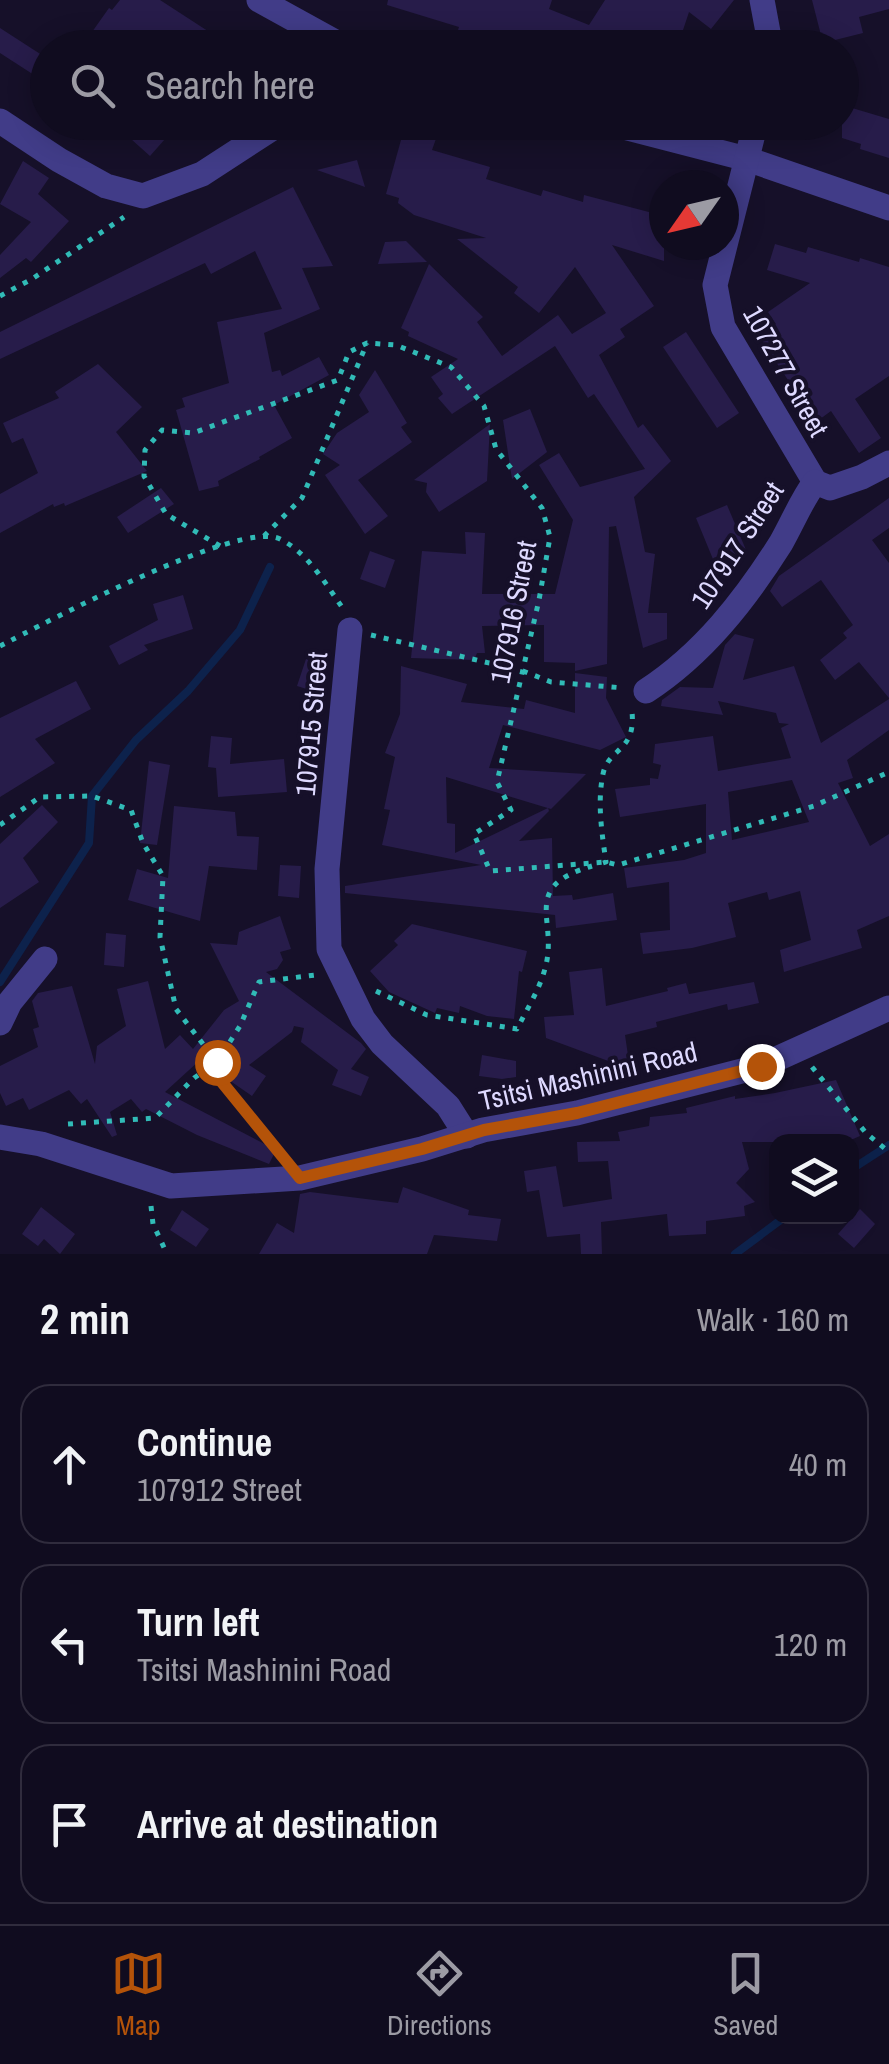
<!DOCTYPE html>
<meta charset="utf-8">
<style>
body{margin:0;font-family:"Archivo Narrow",sans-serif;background:#1e1a2c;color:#f1f3f6}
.controls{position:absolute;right:30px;bottom:30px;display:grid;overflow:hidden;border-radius:20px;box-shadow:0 5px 25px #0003}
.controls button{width:90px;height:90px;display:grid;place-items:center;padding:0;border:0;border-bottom:2px solid #302c3d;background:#100c1f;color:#f1f3f6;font:50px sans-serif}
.compass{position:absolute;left:649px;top:170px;width:90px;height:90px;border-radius:50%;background:#100c1f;box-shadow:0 5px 25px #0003;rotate:236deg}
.stop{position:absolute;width:30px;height:30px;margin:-22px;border:8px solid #b45309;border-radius:50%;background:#fff}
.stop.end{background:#b45309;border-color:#fff;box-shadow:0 2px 10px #0008}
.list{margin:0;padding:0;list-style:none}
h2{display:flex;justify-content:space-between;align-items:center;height:130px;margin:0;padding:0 40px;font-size:42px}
h2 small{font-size:32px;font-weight:400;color:#9c9ba4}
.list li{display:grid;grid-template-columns:65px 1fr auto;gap:30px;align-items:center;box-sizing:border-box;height:160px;margin:0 20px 20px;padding:0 20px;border:2px solid #302c3d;border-radius:30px}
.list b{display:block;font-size:38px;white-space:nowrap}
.list p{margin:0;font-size:32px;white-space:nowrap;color:#9c9ba4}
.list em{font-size:32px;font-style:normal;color:#9c9ba4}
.icon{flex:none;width:55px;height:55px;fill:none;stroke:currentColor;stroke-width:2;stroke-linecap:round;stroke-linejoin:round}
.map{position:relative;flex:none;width:889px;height:1254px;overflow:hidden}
.search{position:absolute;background:#100c1f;box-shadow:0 5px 25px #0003;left:30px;right:30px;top:30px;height:110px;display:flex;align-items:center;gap:25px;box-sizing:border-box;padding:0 35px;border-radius:55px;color:#9c9ba4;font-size:38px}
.sheet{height:670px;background:#100c1f}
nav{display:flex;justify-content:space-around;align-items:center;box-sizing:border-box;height:140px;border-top:2px solid #302c3d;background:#100c1f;font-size:28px;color:#9c9ba4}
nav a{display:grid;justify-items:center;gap:5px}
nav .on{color:#b45309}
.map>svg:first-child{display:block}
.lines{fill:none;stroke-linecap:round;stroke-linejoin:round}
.stream{stroke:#0d224c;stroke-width:8}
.building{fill:#271c4a;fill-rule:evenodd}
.path{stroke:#31bbb7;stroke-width:5;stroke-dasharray:5 8;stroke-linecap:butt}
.minor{stroke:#413c88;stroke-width:25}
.route{stroke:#b45309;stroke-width:12}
.labels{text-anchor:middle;stroke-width:8;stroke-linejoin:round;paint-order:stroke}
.street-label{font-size:28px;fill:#ded9ff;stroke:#161029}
</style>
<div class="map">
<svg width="889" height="1254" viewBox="0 0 889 1254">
<rect width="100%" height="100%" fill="#161029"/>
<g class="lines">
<g class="stream">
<path d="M0 982 89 843 92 796 136 740 188 691 240 630 270 567"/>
<path d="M852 1169 889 1145"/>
<path d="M735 1254 786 1216"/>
</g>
</g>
<g class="building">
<path d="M120 0H160L234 48H114L92 32 109 8 112 10Z"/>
<path d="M388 0H552L549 9 589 25 605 0H734L711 29 689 12 677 48H527L507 42 505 48H479L455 39 459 27 387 5Z"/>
<path d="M812 0H889V9L859 17 863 33 823 43Z"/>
<path d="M0 28 48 59V84L0 53Z"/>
<path d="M842 105 889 119V158L860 149 861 144 842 138Z"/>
<path d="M112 122H180L150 156Z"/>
<path d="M406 122H442L432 150 490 167 486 179 541 196 543 190 583 202 584 195 664 216V261L612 245 654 306 620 329 625 337 599 355 638 428 643 424 671 461 634 497 645 552 655 554 648 613H667V639L643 648 616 526 609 527 607 664 575 671V663L544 662V625L482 626 485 653H477L474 660 411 658 422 551 466 554 465 532 485 533 482 594H555L573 520 539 465 559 453 580 487 645 469 594 394 588 398 555 346 452 414 438 398 443 394 431 377 458 359 408 336 409 332 401 328 429 264 483 317 477 322 502 356 558 315 572 334 606 313 575 267 539 313 514 293 518 287 457 239 486 238 414 215 398 203 399 198 386 194Z"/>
<path d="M357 160 365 187 317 170Z"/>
<path d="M23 161 49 178 38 194 69 221 31 262 26 258 0 278V255L31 222 0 204Z"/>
<path d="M293 187 333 266 302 268 320 309 264 333 272 372 280 370 282 376 319 357 329 375 274 405 292 438 259 457 260 459 218 481 219 486 199 491 176 410 185 407 182 398 229 383 217 322 282 309 255 251 211 274 205 263 0 359V332Z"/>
<path d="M406 241 427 262 378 264 385 242Z"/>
<path d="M775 244 806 253 808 247 859 262 860 258 889 267V376L855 399 881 438 859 453 831 411 816 422 758 335 776 324 768 312 810 283 767 270Z"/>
<path d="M686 332 739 413 717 428 663 347Z"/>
<path d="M98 364 142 407 116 432 147 471 65 506 64 503 54 507 53 504 0 533V494L38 473 23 438 12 443 3 423 59 398 55 392Z"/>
<path d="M375 370 407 423 401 427 412 442 358 480 388 516 365 534 325 475 340 465 323 454 337 433 369 412 359 395Z"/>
<path d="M530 409 547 452 512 479 503 420Z"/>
<path d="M490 424 487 481 439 512 426 492 427 483 414 480Z"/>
<path d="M161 488 174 504 128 533 117 517Z"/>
<path d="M889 498V528L872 540 889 563V698L859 662 835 680 820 660 847 638 843 633 853 625 821 580 782 607 770 591 779 576Z"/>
<path d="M727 505 746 550 715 564 696 518Z"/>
<path d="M370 551 395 560 385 588 360 579Z"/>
<path d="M183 595 193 629 144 645 148 650 119 665 109 646 158 620 153 604Z"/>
<path d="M735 634 754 639 743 680 794 666 821 743 889 699V730L847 760 853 778 838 783 870 846 889 834V916L857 930 862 948 784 972 780 950 811 940 800 891 769 900 767 892 728 903 736 937 692 948 643 954 640 933 670 930 669 882 627 888 624 868 684 860 706 853V804L620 817 615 789 650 785V778L658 779 661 765 653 763 655 744 713 736 718 771 791 758 781 728 789 724 779 723 776 713 718 701 723 715 661 706 662 700 680 687 713 688 725 645ZM792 780 809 822 732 840 728 792Z"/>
<path d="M306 659 325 663 316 692 297 686Z"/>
<path d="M401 666 467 684 461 702 524 709 526 700 575 713V673L607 677 606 698 626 737 600 750 503 725 489 768 586 774 551 809 446 777 447 823 455 824V853L548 808 549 811 519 841 552 838 553 896 572 895 573 900 613 893 617 920 556 928 555 915 345 893V886L481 865 382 845 390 810 384 809 395 757 385 753 400 714Z"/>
<path d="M76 681 91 709 35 739 55 763 0 797V718Z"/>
<path d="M211 736 232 738 230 764 284 759 287 792 218 797 216 768 208 767Z"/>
<path d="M149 761 170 765 157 845 140 843Z"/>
<path d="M42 805 58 822 23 858 39 882 0 908V844Z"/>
<path d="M174 806 235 812 237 836 259 837 257 870 209 866 200 921 128 900 137 869 168 878Z"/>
<path d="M280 865 301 866 299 898 278 896Z"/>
<path d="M280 916 291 949 280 952 283 960 277 969 266 972 361 1043 366 1049 351 1069 369 1077 361 1096 332 1085 338 1070 301 1042 304 1028 294 1026 292 1032 249 1065 266 1076 252 1096 200 1060 165 1092 276 1150 269 1164 197 1135 146 1109 142 1112 131 1099 110 1112 117 1135 112 1137 87 1099 81 1104 69 1090 29 1110 23 1098 6 1106 0 1093V1066L38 1047 33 1029 39 1027 32 1001 38 993 72 986 95 1064 97 1046 126 1026 117 989 148 981 165 1049 180 1035 193 1049 224 1010 239 1001 210 943 237 945 239 932Z"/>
<path d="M412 924 527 951 522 972 519 971 514 1019 487 1016 460 1006 459 1013 437 1008 435 1013 389 992 370 971 398 945 394 941Z"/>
<path d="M106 933 126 935 124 967 104 965Z"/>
<path d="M602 968 606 1006 668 991 667 988 686 983 689 994 754 982 759 1003 728 1010 727 1004 656 1022 657 1027 625 1035 630 1069 546 1038 544 1017 574 1015 569 972Z"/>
<path d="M482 1055 516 1061V1077L502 1079 479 1076Z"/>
<path d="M836 1080 860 1136 846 1142H742L749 1169 736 1183 755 1202 744 1206 745 1216 706 1221V1234L669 1236 667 1214 601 1222 602 1254H581L580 1234 547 1237 539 1190 527 1192 524 1171 556 1166 563 1207 612 1199 608 1161 578 1162 577 1142 620 1141 618 1132 649 1126 650 1117 687 1113 686 1108 735 1096V1099L775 1093Z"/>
<path d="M403 1187 469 1210 468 1215 501 1219 497 1241 434 1235 427 1254H259L277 1223 294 1233 300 1194 310 1192 398 1203Z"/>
<path d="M41 1207 75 1234 60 1254 44 1239 38 1246 22 1234Z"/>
<path d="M860 1209 875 1224 854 1248 838 1234Z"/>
<path d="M182 1210 209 1229 196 1247 170 1230Z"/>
</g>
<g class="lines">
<g class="path">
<path d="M0 296 32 279 124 217"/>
<path d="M264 536 302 498 367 343"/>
<path d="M220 546 166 514 144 476 145 450 162 430 193 433 338 380 349 352 367 343 396 345 451 367 484 406 496 449 542 508 550 537 539 600 497 782 511 810 474 834 490 871 606 862 618 865 814 806 889 772"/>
<path d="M371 635 523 671 551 682 624 688"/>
<path d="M0 646C45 623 240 519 280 539 308 553 325 583 342 607"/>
<path d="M0 825 40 797 92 796 131 810 143 843 163 876 160 937 176 1009 216 1061"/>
<path d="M603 863 606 862C602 834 597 803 603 774 608 748 636 752 632 712"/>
<path d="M376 991 427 1015 517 1029C526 1011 538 992 544 972 561 921 517 888 592 866"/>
<path d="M209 1065 280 1154"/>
<path d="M812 1067 866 1133 889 1152"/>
<path d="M68 1124 155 1118 194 1078 217 1062 240 1026 259 982 315 975"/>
<path d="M151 1206 153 1224 167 1254"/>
</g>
<g class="minor">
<path d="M259 0 346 48"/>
<path d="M762 0 771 48"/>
<path d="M0 121 59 160 106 186 143 196 202 174 282 122"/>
<path d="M604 122 747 159 889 208"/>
<path d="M756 122 715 285 723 327 815 482"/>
<path d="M350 630 327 869 329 949 363 1019 382 1044 448 1106 467 1136"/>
<path d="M646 691C703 654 745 600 781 543 793 522 801 501 815 482L830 488 862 477 889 463"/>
<path d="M0 1023 10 1002 45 959"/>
<path d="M0 1137 41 1144 171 1186 300 1178 422 1149 483 1130 577 1113 761 1066 889 1008"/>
</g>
</g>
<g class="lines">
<path class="route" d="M217 1062 208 1065 300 1178 422 1149 484 1130 577 1113 761 1066"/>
</g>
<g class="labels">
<g class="street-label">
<text transform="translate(786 371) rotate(61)" y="10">107277 Street</text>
<text transform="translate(737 545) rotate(-57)" y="10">107917 Street</text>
<text transform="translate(513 612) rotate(-79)" y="10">107916 Street</text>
<text transform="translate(311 724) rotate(-85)" y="10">107915 Street</text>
<text transform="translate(588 1076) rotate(-13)" y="10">Tsitsi Mashinini Road</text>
</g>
</g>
</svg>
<div class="controls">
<button><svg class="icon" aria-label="layers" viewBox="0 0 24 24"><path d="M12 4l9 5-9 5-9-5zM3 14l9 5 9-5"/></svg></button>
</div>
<svg class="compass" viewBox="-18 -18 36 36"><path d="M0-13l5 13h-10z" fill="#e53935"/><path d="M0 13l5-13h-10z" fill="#9c9ba4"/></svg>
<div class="stop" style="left:217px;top:1062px"></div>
<div class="stop end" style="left:761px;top:1066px"></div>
<div class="search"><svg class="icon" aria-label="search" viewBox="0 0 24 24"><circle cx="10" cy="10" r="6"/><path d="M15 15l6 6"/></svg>Search here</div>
</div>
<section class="sheet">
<h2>2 min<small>Walk · 160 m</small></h2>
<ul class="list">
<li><svg class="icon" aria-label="ahead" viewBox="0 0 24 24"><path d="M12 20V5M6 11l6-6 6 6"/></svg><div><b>Continue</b><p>107912 Street</p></div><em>40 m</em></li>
<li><svg class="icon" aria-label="left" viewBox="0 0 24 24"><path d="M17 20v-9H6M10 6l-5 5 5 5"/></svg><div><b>Turn left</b><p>Tsitsi Mashinini Road</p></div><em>120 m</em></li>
<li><svg class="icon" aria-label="arrive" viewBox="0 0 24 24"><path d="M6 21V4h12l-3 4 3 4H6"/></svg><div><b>Arrive at destination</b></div></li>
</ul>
</section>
<nav>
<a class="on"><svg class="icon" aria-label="map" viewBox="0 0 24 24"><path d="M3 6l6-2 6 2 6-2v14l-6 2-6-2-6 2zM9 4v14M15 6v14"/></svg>Map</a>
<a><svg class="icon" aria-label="directions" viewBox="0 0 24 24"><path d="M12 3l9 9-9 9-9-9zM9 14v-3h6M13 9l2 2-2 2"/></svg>Directions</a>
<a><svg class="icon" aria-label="saved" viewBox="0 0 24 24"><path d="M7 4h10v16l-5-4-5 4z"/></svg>Saved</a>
</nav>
